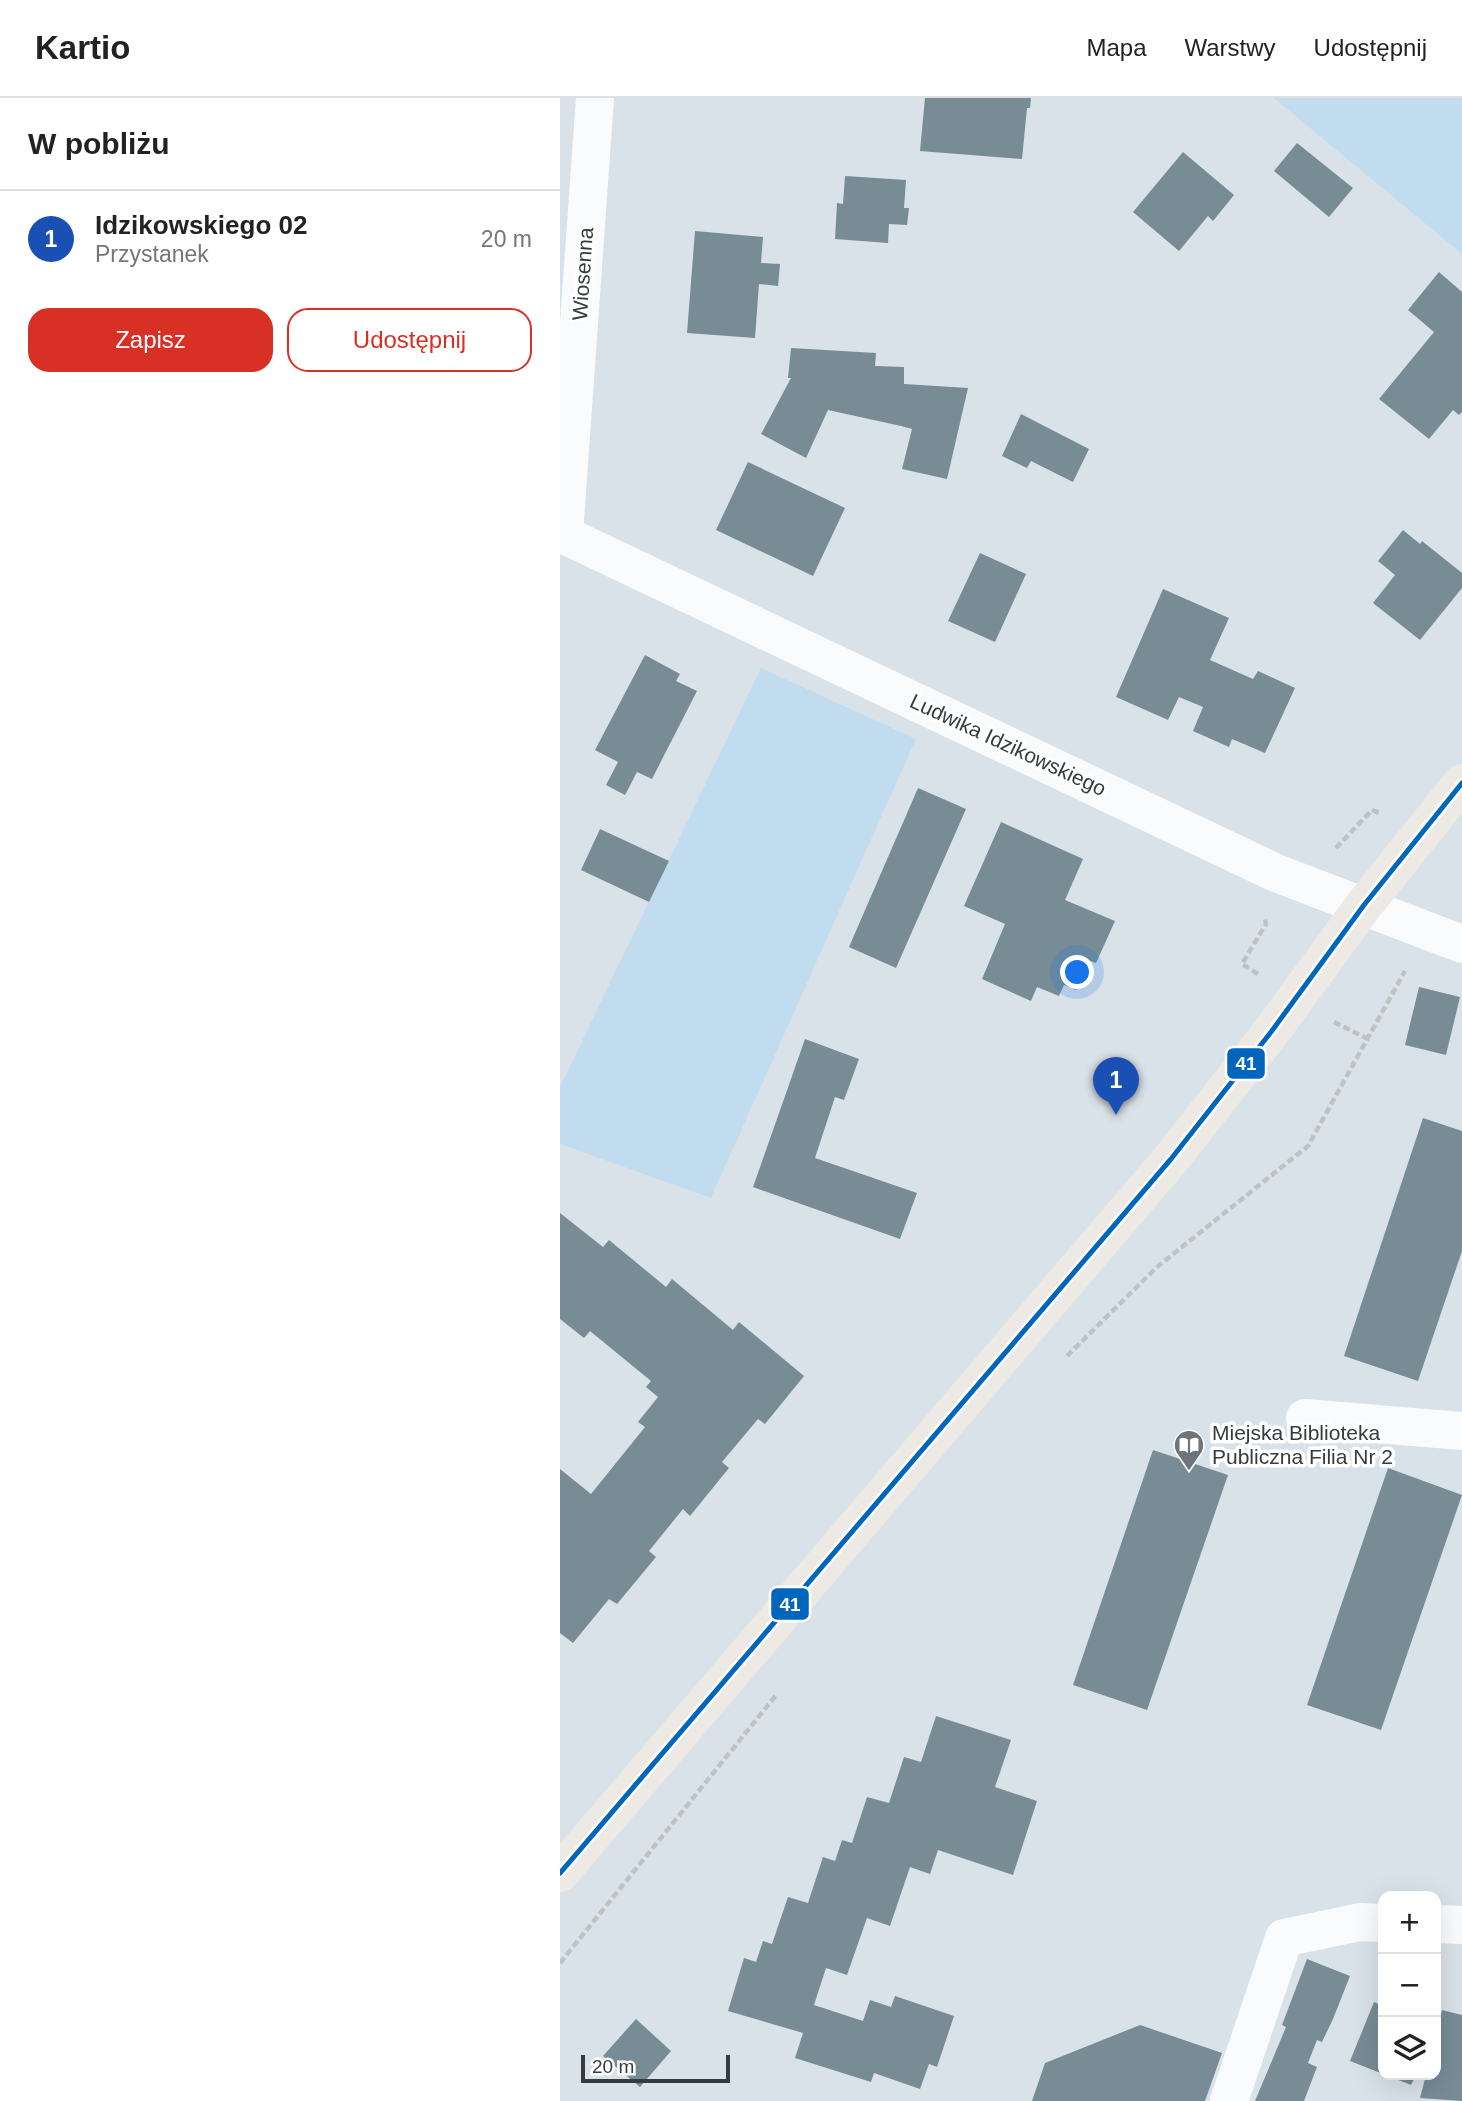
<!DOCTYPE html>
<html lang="pl">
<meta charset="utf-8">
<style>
body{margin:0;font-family:Helvetica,sans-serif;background:#f6f6f6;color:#222}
.controls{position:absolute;right:21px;bottom:21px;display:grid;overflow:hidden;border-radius:14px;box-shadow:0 7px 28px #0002}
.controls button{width:63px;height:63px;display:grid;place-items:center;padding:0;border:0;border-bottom:2px solid #e0e0e0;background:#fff;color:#222;font:35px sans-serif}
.scale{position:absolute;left:21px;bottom:18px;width:149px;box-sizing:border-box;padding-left:7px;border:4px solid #353b3f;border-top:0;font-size:19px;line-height:24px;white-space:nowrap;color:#353b3f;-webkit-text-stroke:5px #fff;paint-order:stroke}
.you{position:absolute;left:518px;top:875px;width:24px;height:24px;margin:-18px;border:5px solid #fff;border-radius:50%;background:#1a73e8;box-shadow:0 0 0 10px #1a73e833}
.badge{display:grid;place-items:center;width:46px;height:46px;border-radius:50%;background:#d93025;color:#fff;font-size:23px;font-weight:700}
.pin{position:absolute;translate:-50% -58px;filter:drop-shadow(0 2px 4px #0008)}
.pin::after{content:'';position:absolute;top:37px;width:24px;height:21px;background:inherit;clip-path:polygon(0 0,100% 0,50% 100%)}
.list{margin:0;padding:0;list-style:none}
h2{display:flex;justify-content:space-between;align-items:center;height:91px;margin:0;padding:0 28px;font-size:30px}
h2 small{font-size:23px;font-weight:400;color:#767676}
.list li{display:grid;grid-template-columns:46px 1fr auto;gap:21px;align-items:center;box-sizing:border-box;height:98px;padding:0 28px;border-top:2px solid #e0e0e0}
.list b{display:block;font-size:26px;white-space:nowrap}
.list p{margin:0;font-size:23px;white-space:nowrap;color:#767676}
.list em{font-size:23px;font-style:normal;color:#767676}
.actions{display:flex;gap:14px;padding:21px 28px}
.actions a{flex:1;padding:16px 0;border:2px solid #d93025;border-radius:21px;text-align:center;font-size:24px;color:#d93025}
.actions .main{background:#d93025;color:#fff}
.icon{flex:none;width:38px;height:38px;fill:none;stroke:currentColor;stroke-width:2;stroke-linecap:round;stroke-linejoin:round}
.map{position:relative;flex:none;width:902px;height:2003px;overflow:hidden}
header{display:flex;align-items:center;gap:42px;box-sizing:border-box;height:98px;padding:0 35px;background:#fff;border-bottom:2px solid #e0e0e0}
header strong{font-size:33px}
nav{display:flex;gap:38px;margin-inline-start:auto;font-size:24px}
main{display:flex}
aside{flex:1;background:#fff}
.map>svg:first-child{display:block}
.green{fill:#c2dcef}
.building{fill:#788c96}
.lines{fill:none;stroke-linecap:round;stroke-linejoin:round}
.path{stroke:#bec2c3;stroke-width:4.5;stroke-dasharray:7 3.5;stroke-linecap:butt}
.minor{stroke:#f9fbfc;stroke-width:38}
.major{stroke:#edeae5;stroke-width:38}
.bus-1-casing{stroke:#fff;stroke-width:10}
.bus-1{stroke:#0065bd;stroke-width:5}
.labels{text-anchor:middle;stroke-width:7;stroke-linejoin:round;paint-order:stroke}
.street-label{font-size:21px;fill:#353b3f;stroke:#fff}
.poi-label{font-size:21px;fill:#353b3f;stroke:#fff;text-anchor:start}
.line-badge{stroke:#fff;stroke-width:2.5}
.badge-label{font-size:19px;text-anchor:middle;font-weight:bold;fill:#fff}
</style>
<header>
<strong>Kartio</strong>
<nav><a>Mapa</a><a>Warstwy</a><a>Udostępnij</a></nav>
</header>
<main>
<aside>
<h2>W pobliżu<small></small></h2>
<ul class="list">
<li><span class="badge" style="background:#1a4fb4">1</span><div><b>Idzikowskiego 02</b><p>Przystanek</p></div><em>20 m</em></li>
</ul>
<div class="actions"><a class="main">Zapisz</a><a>Udostępnij</a></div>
</aside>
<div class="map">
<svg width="902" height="2003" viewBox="0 0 902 2003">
<rect width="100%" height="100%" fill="#d9e2e8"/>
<g class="green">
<path d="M714 0H902V156Z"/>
<path d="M201 570 356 641 151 1100 0 1046V989Z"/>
</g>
<g class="building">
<path d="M365 0H471L470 10H467L462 61 360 53Z"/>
<path d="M737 45 793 90 769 119 714 73Z"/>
<path d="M623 54 674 97 653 123 648 118 619 153 573 114Z"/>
<path d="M285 78 346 82 344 110H349L347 127 329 126 328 145 275 141 277 105 283 106Z"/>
<path d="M135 133 203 139 201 165 220 166 218 188 199 186 195 240 127 235Z"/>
<path d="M879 174 902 194V314L899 317 893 312 869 341 819 301 874 234 848 212Z"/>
<path d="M231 250 316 255 315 268 344 269V286L408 290 387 381 342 371 352 331 341 328 268 312 246 360 201 336 231 280H228Z"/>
<path d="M461 316 529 351 513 384 471 363 467 370 442 358Z"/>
<path d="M188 364 285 410 253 478 156 432Z"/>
<path d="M843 432 860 446 862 443 902 475V490L860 542 813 505 835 477 818 463Z"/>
<path d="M420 455 466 476 435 544 388 523Z"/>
<path d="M603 491 669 520 650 562 693 581 698 573 735 590 705 655 672 641 669 649 633 633 643 609 619 599 608 622 556 599Z"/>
<path d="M85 557 120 576 116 583 137 593 92 681 77 674 65 697 46 687 58 664 35 652Z"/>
<path d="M358 690 406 711 336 870 289 849Z"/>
<path d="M441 724 523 761 505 802 555 823 536 865 528 862 516 892 504 887 499 898 477 889 471 903 422 881 445 826 404 808Z"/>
<path d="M40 731 109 763 89 804 21 772Z"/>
<path d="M859 889 900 899 886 957 845 947Z"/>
<path d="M245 941 299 961 284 1002 275 999 255 1060 357 1095 340 1141 193 1089Z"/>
<path d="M863 1020 902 1033V1153L858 1283 784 1258Z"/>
<path d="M0 1115 43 1149 49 1142 106 1189 112 1181 173 1232 179 1224 244 1278 205 1326 198 1321 162 1364 169 1370 130 1418 123 1411 89 1453 96 1459 57 1506 49 1501 13 1545 0 1535V1371L31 1396 85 1329 78 1324 98 1299 86 1289 91 1283 30 1233 24 1240 0 1221Z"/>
<path d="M593 1352 668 1377 587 1612 513 1587Z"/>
<path d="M828 1370 902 1397 821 1632 747 1607Z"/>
<path d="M376 1618 451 1642 435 1689 477 1703 453 1777 378 1752 370 1776 350 1769 330 1828 307 1820 287 1877 266 1870 254 1907 303 1923 310 1902 331 1909 335 1898 394 1918 377 1969 369 1966 360 1991 314 1975 311 1984 235 1960 243 1935 168 1913 184 1860 196 1864 203 1843 212 1846 228 1799 248 1805 263 1759 275 1763 282 1742 292 1745 307 1699 329 1705 344 1659 361 1664Z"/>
<path d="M747 1861 790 1878 773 1921 762 1944 757 1942 748 1965 757 1969 744 2003H695L726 1929 722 1927Z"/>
<path d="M814 1904 823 1908V1976L790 1963Z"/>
<path d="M882 1912 902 1917V2003L860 2000 866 1977H876V1938Z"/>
<path d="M76 1921 111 1953 80 1989 43 1958Z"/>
<path d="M580 1927 662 1955 645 2003H472L485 1965Z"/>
<path d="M826 1977H856L851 1987Z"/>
</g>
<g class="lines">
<g class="path">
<path d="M776 750 812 712 821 716"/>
<path d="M698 876 682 866 706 826 705 820"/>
<path d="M774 924 808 941"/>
<path d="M507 1258 597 1169 748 1048 845 873"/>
<path d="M0 1865 217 1596"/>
</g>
<g class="minor">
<path d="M0 435 716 775 902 846"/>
<path d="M4 436 35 0"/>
<path d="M745 1320 902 1333"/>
<path d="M876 1826 902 1827"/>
<path d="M669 2003 724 1840 800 1824 823 1825"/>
</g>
<path class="major" d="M0 1775 611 1061 711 934 804 807 902 685"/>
<g class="bus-1-casing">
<path id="bus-1" d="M0 1775 611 1061 711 934 804 807 902 685"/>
</g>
<use href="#bus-1" class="bus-1"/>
</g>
<defs>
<g id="library-pin" transform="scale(1.575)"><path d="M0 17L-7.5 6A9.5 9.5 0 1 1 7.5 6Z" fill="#6e757a" stroke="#fff"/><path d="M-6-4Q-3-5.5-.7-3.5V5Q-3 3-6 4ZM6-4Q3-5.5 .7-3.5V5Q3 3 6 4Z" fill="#fff"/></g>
</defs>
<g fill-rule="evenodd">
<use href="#library-pin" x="629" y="1347"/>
</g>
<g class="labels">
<g class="street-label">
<text transform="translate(23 176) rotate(-86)" y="7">Wiosenna</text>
<text transform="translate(448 647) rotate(25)" y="7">Ludwika Idzikowskiego</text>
</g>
<g class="poi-label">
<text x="652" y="1342">Miejska Biblioteka<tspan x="652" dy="24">Publiczna Filia Nr 2</tspan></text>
</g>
</g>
<g class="line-badge">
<rect x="666" y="949" width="40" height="33" rx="7" fill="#0065bd"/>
<rect x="210" y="1489" width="40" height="34" rx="7" fill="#0065bd"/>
</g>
<g class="badge-label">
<text x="686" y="972">41</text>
<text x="230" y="1513">41</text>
</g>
</svg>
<div class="controls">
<button>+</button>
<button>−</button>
<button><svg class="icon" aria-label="layers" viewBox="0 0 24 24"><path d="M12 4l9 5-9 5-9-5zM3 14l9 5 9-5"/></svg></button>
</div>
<div class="scale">20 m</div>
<div class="you"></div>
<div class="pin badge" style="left:556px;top:1017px;background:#1a4fb4">1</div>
</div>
</main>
